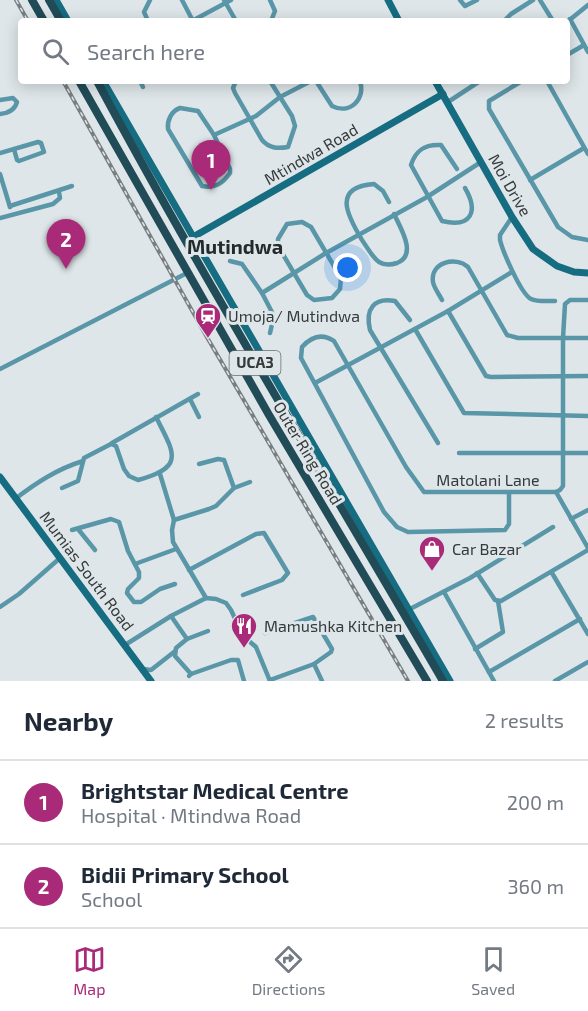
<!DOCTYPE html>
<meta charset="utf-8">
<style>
body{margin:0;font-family:"Exo 2",sans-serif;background:#f6f6f7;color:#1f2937}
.you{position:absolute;left:348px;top:268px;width:21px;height:21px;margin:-15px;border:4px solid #fff;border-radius:50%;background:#1a73e8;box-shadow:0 0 0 9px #1a73e833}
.badge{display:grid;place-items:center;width:39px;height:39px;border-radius:50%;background:#a92a78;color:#fff;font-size:20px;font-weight:700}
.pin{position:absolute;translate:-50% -50px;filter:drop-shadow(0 2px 3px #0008)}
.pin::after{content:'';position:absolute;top:32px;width:21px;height:18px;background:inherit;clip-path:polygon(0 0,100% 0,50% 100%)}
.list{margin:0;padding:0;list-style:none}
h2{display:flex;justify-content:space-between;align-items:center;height:78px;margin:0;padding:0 24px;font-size:26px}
h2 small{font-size:20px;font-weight:400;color:#747a83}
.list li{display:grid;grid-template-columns:39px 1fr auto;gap:18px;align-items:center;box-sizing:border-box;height:84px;padding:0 24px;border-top:2px solid #e0e1e3}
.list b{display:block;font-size:22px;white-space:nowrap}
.list p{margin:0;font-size:20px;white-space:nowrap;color:#747a83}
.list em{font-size:20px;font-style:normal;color:#747a83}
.icon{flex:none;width:33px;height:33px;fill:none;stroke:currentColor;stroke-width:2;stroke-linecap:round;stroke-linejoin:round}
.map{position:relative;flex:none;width:588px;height:681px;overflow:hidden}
.search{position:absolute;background:#fff;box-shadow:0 3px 15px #0003;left:18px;right:18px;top:18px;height:66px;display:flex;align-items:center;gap:15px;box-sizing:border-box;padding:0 21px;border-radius:6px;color:#747a83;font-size:22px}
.sheet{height:246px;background:#fff}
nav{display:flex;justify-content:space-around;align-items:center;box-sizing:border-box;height:84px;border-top:2px solid #e0e1e3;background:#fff;font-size:16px;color:#747a83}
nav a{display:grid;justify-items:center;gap:3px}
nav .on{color:#a92a78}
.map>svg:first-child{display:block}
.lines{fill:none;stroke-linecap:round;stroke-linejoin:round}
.street{stroke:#5996a8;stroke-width:4.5}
.secondary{stroke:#166c81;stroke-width:7}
.primary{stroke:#204b57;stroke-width:8}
.rail-casing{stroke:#797e80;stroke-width:4}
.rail{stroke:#dee6e9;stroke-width:1.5;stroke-dasharray:4.5;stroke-linecap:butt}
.labels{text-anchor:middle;stroke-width:6;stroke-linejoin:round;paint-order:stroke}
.shield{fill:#dee6e9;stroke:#686e6f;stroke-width:1.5}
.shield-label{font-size:15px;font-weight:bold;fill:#363a3b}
.street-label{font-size:16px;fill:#363a3b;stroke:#dee6e9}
.poi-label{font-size:16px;fill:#363a3b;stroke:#dee6e9;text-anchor:start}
.quarter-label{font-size:20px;font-weight:bold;fill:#242b2c;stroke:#dee6e9}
</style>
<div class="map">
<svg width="588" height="681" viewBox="0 0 588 681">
<rect width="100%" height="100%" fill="#dee6e9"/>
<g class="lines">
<g class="street">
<path d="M182 0 193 21"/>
<path d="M224 0 236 21"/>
<path d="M270 0 275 11 271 21"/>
<path d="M460 0 465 6 477 0"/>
<path d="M540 0 553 21"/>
<path d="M570 19 588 52"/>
<path d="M148 21 144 12 150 0"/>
<path d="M192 21 231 0"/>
<path d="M504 21 511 14 533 0"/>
<path d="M567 22 588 5"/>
<path d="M567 55 584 45"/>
<path d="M140 81 143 87"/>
<path d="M236 81 233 88 235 93 262 140C269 148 277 149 288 147L295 126 292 116 270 81"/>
<path d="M316 81 332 106C350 115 366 99 360 81"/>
<path d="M522 81 489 101V109L558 227 572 237 588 240"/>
<path d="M547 81 588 154"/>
<path d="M0 100 13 98 17 102C15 110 9 113 0 114"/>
<path d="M448 102 480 81"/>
<path d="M180 108 198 111 214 135 230 169V173C223 183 215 189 202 186L168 129C167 121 171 111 180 108Z"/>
<path d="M214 135 256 116 280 97 311 81"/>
<path d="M0 153 38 142 41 143 44 152 19 161 17 160 14 149"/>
<path d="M457 169 441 145C426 144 416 149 411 165L442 221C471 228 479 212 465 188"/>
<path d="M0 174 10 207"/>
<path d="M530 180 584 148"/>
<path d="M389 202 383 191 374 184C332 187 347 215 362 240 367 247 372 257 379 262 384 265 391 265 397 263 418 255 400 227 394 214"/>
<path d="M10 206 72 186"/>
<path d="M512 217 500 235V240C503 252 521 294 531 299 537 302 547 301 555 301"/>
<path d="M0 218 53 204 60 198 59 192"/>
<path d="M302 222 311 227 341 278 340 289 332 298 314 300 307 295 278 246V239L287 224Z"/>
<path d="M230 261 242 264 262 293"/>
<path d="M442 300C439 294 434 288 433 282 430 262 456 256 468 267L507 335 518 338H588"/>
<path d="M448 311 486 376 491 377 588 376"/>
<path d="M410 320 395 301C374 297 365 309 370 330L438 443"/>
<path d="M415 329 464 413 588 416"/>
<path d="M270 333 274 316 262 293 326 253 427 197 481 162"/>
<path d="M0 369 187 273"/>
<path d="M315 383 448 311 512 272"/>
<path d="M190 399 199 417"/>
<path d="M112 443 198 394"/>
<path d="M459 453H588"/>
<path d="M199 464 218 459 224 460 234 488"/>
<path d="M160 474 174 520 172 530 173 542 206 598"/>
<path d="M62 488 78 481 84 458 111 444 116 446 124 469 129 476 138 480C186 467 174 453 156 417"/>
<path d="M509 492V524L505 530 408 532 397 527 384 512 301 358 302 347C311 337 322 333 334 341L406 467 424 492H556L560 490 563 486V338L565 304 570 300H588"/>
<path d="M556 492 588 548"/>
<path d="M15 499C36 483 57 469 83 461"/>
<path d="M571 519 588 510"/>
<path d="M174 520 209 509 216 506 234 488 250 482"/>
<path d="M78 529 95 550"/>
<path d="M72 530 111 519 119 522 128 551 139 572V578L128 589 127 593 134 602H141L160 589 175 584"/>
<path d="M135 564 176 549"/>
<path d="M189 570 256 534 264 533 288 573 282 580 243 595"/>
<path d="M477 573 495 600 501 601 588 550"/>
<path d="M552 573 588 634"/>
<path d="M444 592 494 681"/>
<path d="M0 607 19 594 60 558"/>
<path d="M408 610 470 578 553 527"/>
<path d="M171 616 187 639"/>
<path d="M265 633 313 617 332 649 331 652 314 664 270 680"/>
<path d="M125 645 171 616 206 598 216 599 226 603 231 610 243 636 256 647 270 681"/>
<path d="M475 649 503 632 498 601"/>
<path d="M314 664 322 681"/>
<path d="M143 669 151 670 174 652"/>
<path d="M489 672 580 619"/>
<path d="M191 674 231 660H238L244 681"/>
<path d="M189 676 191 674 175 656 176 648 187 639 208 631"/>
<path d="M555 681 588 662"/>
</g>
<g class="secondary">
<path d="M56 0 68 21"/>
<path d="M388 0 399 21"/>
<path d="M103 81 450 681"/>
<path d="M435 81 512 217 533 249 557 266 574 272 588 273"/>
<path d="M193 237 443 94"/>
<path d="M0 477 151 681"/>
</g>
<g class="primary">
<path d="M32 0 44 21"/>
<path d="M49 0 61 21"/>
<path d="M79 81 269 415 427 681"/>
<path d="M97 81C206 284 327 481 443 681"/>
</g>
<g class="rail-casing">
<g id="rail">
<path d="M16 0 28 21"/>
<path d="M63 81 208 339 408 681"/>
</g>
</g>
<use href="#rail" class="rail"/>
</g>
<defs>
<g id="station-pin" transform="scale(1.35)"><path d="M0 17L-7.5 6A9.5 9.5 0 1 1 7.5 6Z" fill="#a92a78" stroke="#dee6e9"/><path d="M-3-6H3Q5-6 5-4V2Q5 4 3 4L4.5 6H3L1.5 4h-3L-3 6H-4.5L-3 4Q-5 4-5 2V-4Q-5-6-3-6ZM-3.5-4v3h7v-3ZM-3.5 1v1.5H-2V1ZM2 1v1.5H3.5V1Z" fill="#fff"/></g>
<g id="shop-pin" transform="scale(1.35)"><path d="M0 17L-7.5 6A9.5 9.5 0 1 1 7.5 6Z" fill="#a92a78" stroke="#dee6e9"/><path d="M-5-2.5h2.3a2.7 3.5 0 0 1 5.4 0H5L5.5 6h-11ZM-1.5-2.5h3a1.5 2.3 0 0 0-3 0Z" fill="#fff"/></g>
<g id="restaurant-pin" transform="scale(1.35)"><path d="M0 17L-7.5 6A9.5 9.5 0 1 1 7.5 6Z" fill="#a92a78" stroke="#dee6e9"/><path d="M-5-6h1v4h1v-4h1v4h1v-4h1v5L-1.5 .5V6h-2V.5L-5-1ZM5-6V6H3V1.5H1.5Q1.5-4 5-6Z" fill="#fff"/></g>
</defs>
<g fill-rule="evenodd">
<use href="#station-pin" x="208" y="316"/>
<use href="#shop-pin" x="432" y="549"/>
<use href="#restaurant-pin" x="244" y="626"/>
</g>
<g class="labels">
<rect class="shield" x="229.5" y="351" width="51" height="24" rx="4.5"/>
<g class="shield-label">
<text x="255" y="368">UCA3</text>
</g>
<g class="street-label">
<text transform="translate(311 154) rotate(-30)" y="6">Mtindwa Road</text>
<text transform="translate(510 185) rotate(60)" y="6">Moi Drive</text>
<text transform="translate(308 453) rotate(59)" y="6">Outer Ring Road</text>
<text x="488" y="486">Matolani Lane</text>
<text transform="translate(87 571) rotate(53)" y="6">Mumias South Road</text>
</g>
<g class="poi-label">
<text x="228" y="322">Umoja/ Mutindwa</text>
<text x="452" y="555">Car Bazar</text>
<text x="264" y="632">Mamushka Kitchen</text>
</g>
<g class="quarter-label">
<text x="235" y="254">Mutindwa</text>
</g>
</g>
</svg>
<div class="you"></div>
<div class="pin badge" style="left:211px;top:190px">1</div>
<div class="pin badge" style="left:66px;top:269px">2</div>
<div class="search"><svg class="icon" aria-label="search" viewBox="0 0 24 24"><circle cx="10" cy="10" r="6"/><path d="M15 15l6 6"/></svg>Search here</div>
</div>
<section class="sheet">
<h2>Nearby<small>2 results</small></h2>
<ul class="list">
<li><span class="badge">1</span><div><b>Brightstar Medical Centre</b><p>Hospital · Mtindwa Road</p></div><em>200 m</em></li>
<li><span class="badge">2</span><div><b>Bidii Primary School</b><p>School</p></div><em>360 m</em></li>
</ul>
</section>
<nav>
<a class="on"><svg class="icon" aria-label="map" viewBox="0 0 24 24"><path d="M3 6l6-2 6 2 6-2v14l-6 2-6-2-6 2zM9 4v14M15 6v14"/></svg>Map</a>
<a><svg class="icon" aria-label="directions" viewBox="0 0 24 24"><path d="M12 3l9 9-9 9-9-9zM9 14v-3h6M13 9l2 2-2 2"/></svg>Directions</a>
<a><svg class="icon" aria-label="saved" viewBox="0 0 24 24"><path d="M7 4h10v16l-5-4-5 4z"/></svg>Saved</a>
</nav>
